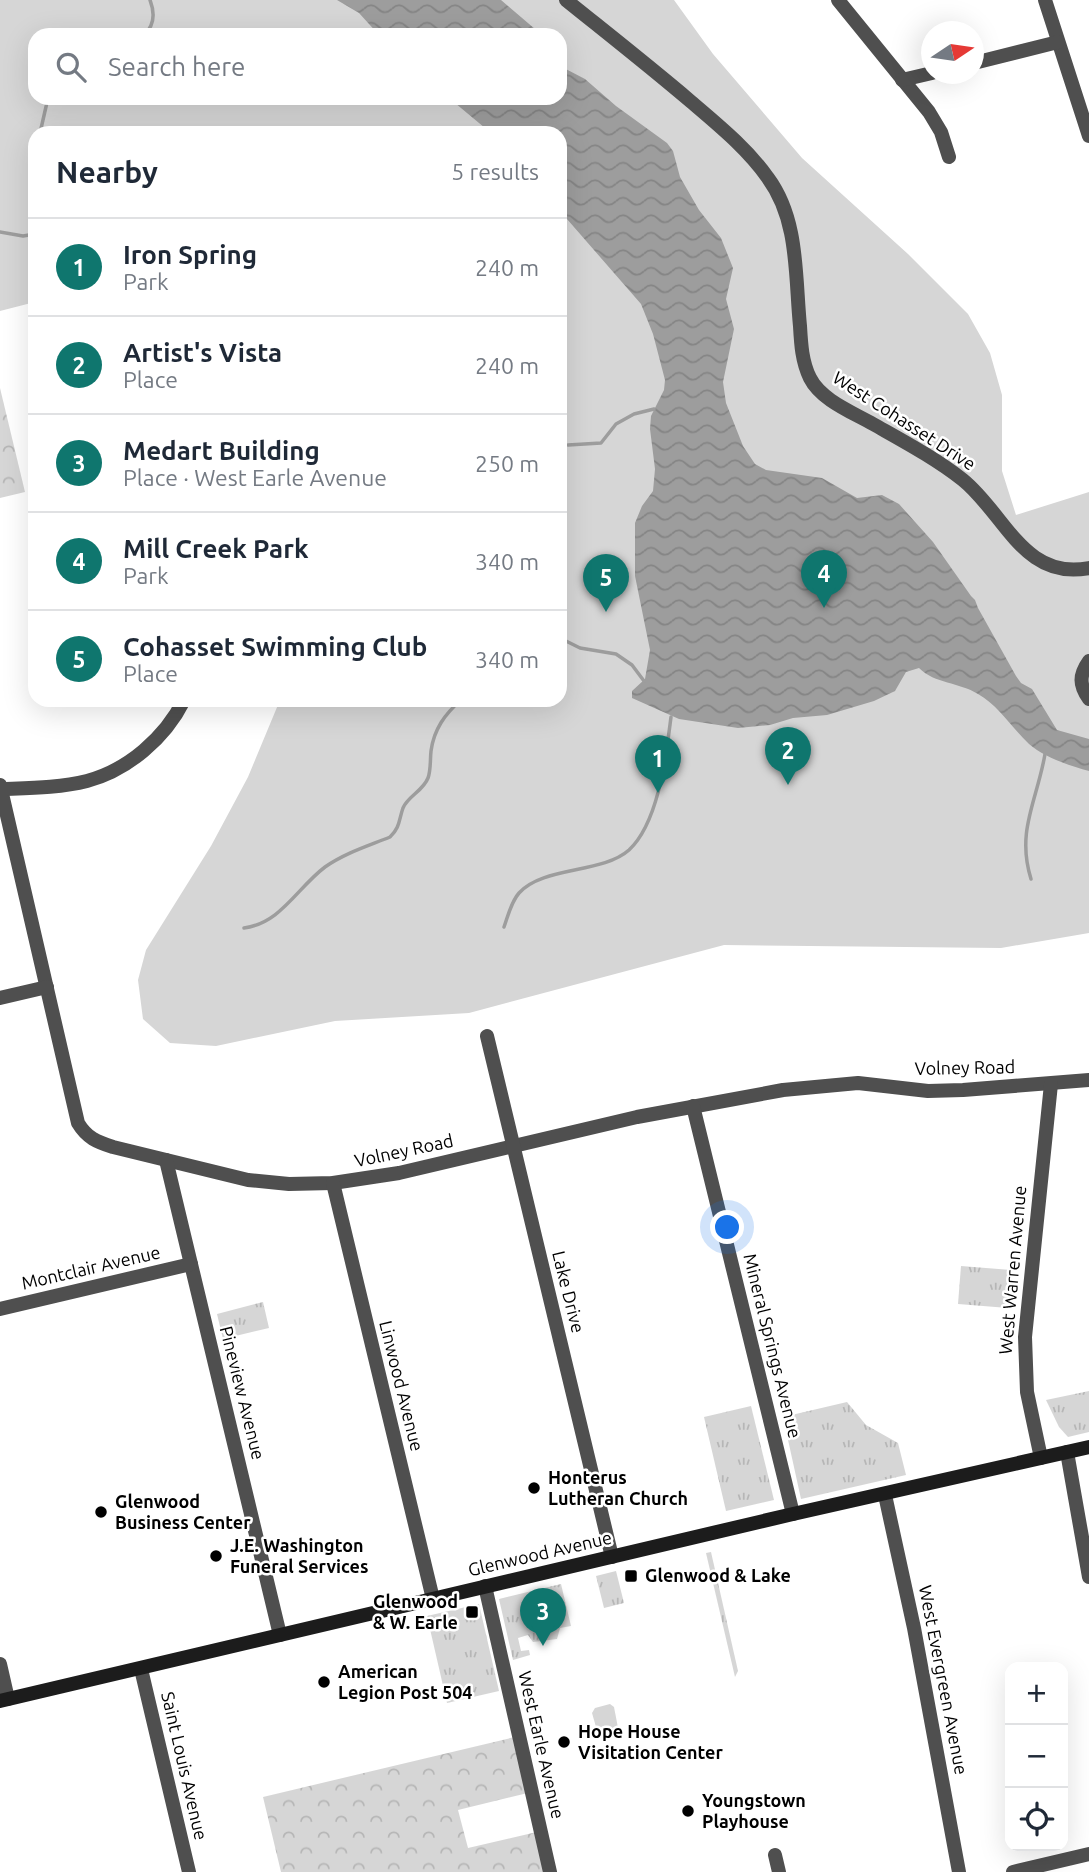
<!DOCTYPE html>
<meta charset="utf-8">
<style>
body{margin:0;font-family:Ubuntu,sans-serif;background:#f2f2f3;color:#1f2937}
.controls{position:absolute;right:21px;bottom:21px;display:grid;overflow:hidden;border-radius:14px;box-shadow:0 7px 28px #0002}
.controls button{width:63px;height:63px;display:grid;place-items:center;padding:0;border:0;border-bottom:2px solid #e0e1e3;background:#fff;color:#1f2937;font:35px sans-serif}
.compass{position:absolute;left:921px;top:21px;width:63px;height:63px;border-radius:50%;background:#fff;box-shadow:0 7px 28px #0002;rotate:77deg}
.you{position:absolute;left:728px;top:1228px;width:24px;height:24px;margin:-18px;border:5px solid #fff;border-radius:50%;background:#1a73e8;box-shadow:0 0 0 10px #1a73e833}
.badge{display:grid;place-items:center;width:46px;height:46px;border-radius:50%;background:#0f766e;color:#fff;font-size:23px;font-weight:700}
.pin{position:absolute;translate:-50% -58px;filter:drop-shadow(0 2px 4px #0008)}
.pin::after{content:'';position:absolute;top:37px;width:24px;height:21px;background:inherit;clip-path:polygon(0 0,100% 0,50% 100%)}
.list{margin:0;padding:0;list-style:none}
h2{display:flex;justify-content:space-between;align-items:center;height:91px;margin:0;padding:0 28px;font-size:30px}
h2 small{font-size:23px;font-weight:400;color:#747a83}
.list li{display:grid;grid-template-columns:46px 1fr auto;gap:21px;align-items:center;box-sizing:border-box;height:98px;padding:0 28px;border-top:2px solid #e0e1e3}
.list b{display:block;font-size:26px;white-space:nowrap}
.list p{margin:0;font-size:23px;white-space:nowrap;color:#747a83}
.list em{font-size:23px;font-style:normal;color:#747a83}
.icon{flex:none;width:38px;height:38px;fill:none;stroke:currentColor;stroke-width:2;stroke-linecap:round;stroke-linejoin:round}
.map{position:relative;flex:none;width:1089px;height:1872px;overflow:hidden}
.search{position:absolute;background:#fff;box-shadow:0 7px 28px #0002;left:28px;top:28px;width:539px;height:77px;display:flex;align-items:center;gap:18px;box-sizing:border-box;padding:0 24px;border-radius:21px;color:#747a83;font-size:26px}
.panel{position:absolute;background:#fff;box-shadow:0 7px 28px #0002;left:28px;top:126px;width:539px;height:581px;border-radius:21px}
.map>svg:first-child{display:block}
.grass{fill:url(#grass-tufts)}
.forest{fill:url(#forest-crowns)}
.green{fill:#d6d6d6;fill-rule:evenodd}
.water{fill:url(#water-waves)}
.lines{fill:none;stroke-linecap:round;stroke-linejoin:round}
.stream{stroke:#9d9d9d;stroke-width:3.5}
.minor{stroke:#4f4f4f;stroke-width:14}
.secondary{stroke:#1c1c1c;stroke-width:14}
.poi-dot{fill:#000;stroke:#fff;stroke-width:2.5}
.labels{text-anchor:middle;stroke-width:5;stroke-linejoin:round;paint-order:stroke}
.street-label{font-size:18px;fill:#000;stroke:#fff}
.poi-label{font-size:18px;font-weight:bold;fill:#000;stroke:#fff;text-anchor:start}
</style>
<div class="map">
<svg width="1089" height="1872" viewBox="0 0 1089 1872">
<defs>
<pattern id="grass-tufts" width="24" height="20" patternUnits="userSpaceOnUse" patternTransform="scale(1.75)"><rect width="24" height="20" fill="#d6d6d6"/><path d="M3 7l-1-3M5 7V3M7 7l1-3M15 17l-1-3M17 17v-4M19 17l1-3" fill="none" stroke="#b6b6b6"/></pattern>
<pattern id="forest-crowns" width="20" height="18" patternUnits="userSpaceOnUse" patternTransform="scale(1.75)"><rect width="20" height="18" fill="#d6d6d6"/><path d="M2 6a3 3 0 1 1 6 0M12 15a3 3 0 1 1 6 0" fill="none" stroke="#b6b6b6"/></pattern>
<pattern id="water-waves" width="16" height="10" patternUnits="userSpaceOnUse" patternTransform="scale(1.75)"><rect width="16" height="10" fill="#9d9d9d"/><path d="M0 5q4-4 8 0t8 0" fill="none" stroke="#858585"/></pattern>
</defs>
<rect width="100%" height="100%" fill="#fff"/>
<g class="grass">
<path d="M961 1266 1011 1270 1008 1308 958 1304Z"/>
<path d="M263 1302 269 1328 223 1339 217 1314Z"/>
<path d="M1089 1391V1432L1068 1437 1059 1427 1046 1400Z"/>
<path d="M847 1402 866 1425 898 1443 906 1475 801 1499 783 1417Z"/>
<path d="M751 1406 774 1500 726 1511 704 1417Z"/>
<path d="M711 1552 738 1671 735 1677 706 1553Z"/>
<path d="M616 1571 624 1603 604 1608 596 1576Z"/>
<path d="M561 1584 571 1626 560 1628 557 1639 533 1642 528 1635 518 1638 521 1651 529 1650 530 1655 513 1660 499 1599Z"/>
<path d="M479 1604 499 1691 447 1703 427 1616Z"/>
</g>
<g class="forest">
<path d="M0 388 25 492 0 498Z"/>
<path d="M519 1736 532 1792 458 1810 468 1848 541 1831 550 1872H281L263 1797Z"/>
</g>
<g class="green">
<path d="M0 0H674L713 54 802 158 908 254 968 314 990 353 1002 395V471L1016 515 1089 492V933L1001 948 724 945 469 1013 335 1021 216 1046 170 1043 143 1019 138 980 146 950 211 846 248 777 280 700H560V133H35V302L0 311ZM35 35H560V98H35Z"/>
<path d="M610 1704 614 1707 619 1733 603 1737 598 1734 592 1713 595 1708Z"/>
</g>
<g class="water">
<path d="M337 0H501L542 35H379L359 13Z"/>
<path d="M560 66 585 79 616 106 667 143 673 151 680 177 699 210 721 238 733 268 726 299 734 329 723 382 726 403 743 446 755 464 766 470 822 478 857 498 882 495 899 504 933 542 971 596 975 600 978 608 1016 676 1021 683 1032 689 1057 730 1089 739V771C1070 766 1044 757 1029 744 1012 728 999 706 978 694 959 682 935 684 919 668L906 672 895 691 874 701 827 715 793 718 770 725 738 728 679 719 632 698V691L645 679 650 650 635 576V523L642 506 653 491 655 469 650 429 651 416 664 390 665 380 653 334 641 304 560 211V133H491L449 98H560Z"/>
</g>
<g class="lines">
<g class="stream">
<path d="M144 35C155 25 155 13 150 0"/>
<path d="M40 133 48 98"/>
<path d="M0 232 23 236 35 234"/>
<path d="M568 445 601 443 616 424 634 414 654 409"/>
<path d="M560 638 580 648 616 654 632 665 644 681"/>
<path d="M440 700H458"/>
<path d="M363 701 364 700"/>
<path d="M1031 879C1016 831 1037 801 1045 754"/>
<path d="M504 927C508 916 511 902 519 893 543 866 602 874 629 850 659 822 666 755 671 717"/>
<path d="M244 928C281 923 297 888 325 867 345 853 368 846 390 837 400 828 399 819 403 808 408 796 423 791 428 778 431 770 430 760 431 751 434 729 445 714 461 700"/>
</g>
<g class="minor">
<path d="M566 0C607 33 649 66 689 100 717 124 747 148 768 178 799 220 795 276 800 326 801 344 802 362 810 378 821 400 852 412 873 424 903 441 935 458 963 480 1005 514 1024 581 1089 568"/>
<path d="M838 0 929 112 941 132 949 157"/>
<path d="M1045 0 1089 136"/>
<path d="M974 63 1058 42"/>
<path d="M902 80 932 73"/>
<path d="M1089 661C1079 675 1079 685 1089 699"/>
<path d="M0 785 78 1123C87 1138 97 1142 113 1147L248 1180 289 1184 333 1183 399 1173 637 1117 783 1090 858 1083 928 1091 963 1090 1089 1080"/>
<path d="M1 789C29 788 60 788 87 781 128 770 165 738 184 700"/>
<path d="M0 998 47 987"/>
<path d="M487 1036 612 1557"/>
<path d="M693 1106 793 1514"/>
<path d="M166 1160 280 1635"/>
<path d="M333 1183 433 1599"/>
<path d="M0 1309 191 1264"/>
<path d="M1067 1452 1089 1577"/>
<path d="M1041 1458 1027 1392 1025 1337 1051 1084"/>
<path d="M885 1495 914 1628 959 1872"/>
<path d="M485 1586 550 1872"/>
<path d="M0 1664 8 1699"/>
<path d="M141 1669 189 1872"/>
<path d="M775 1855 779 1872"/>
<path d="M1013 1872 1089 1854"/>
</g>
<path class="secondary" d="M0 1701 793 1514 1089 1447"/>
</g>
<g class="poi-dot">
<circle cx="534" cy="1488" r="7"/>
<circle cx="101" cy="1512" r="7"/>
<circle cx="216" cy="1556" r="7"/>
<rect x="624" y="1569" width="14" height="14" rx="3.5"/>
<rect x="465" y="1605" width="14" height="14" rx="3.5"/>
<circle cx="324" cy="1682" r="7"/>
<circle cx="564" cy="1742" r="7"/>
<circle cx="688" cy="1811" r="7"/>
</g>
<g class="labels">
<g class="street-label">
<text transform="translate(904 421) rotate(33)" y="6">West Cohasset Drive</text>
<text transform="translate(965 1068) rotate(-1)" y="6">Volney Road</text>
<text transform="translate(404 1151) rotate(-12)" y="6">Volney Road</text>
<text transform="translate(91 1268) rotate(-13)" y="6">Montclair Avenue</text>
<text transform="translate(1013 1270) rotate(-85)" y="6">West Warren Avenue</text>
<text transform="translate(568 1292) rotate(76)" y="6">Lake Drive</text>
<text transform="translate(772 1346) rotate(76)" y="6">Mineral Springs Avenue</text>
<text transform="translate(401 1386) rotate(76)" y="6">Linwood Avenue</text>
<text transform="translate(242 1393) rotate(76)" y="6">Pineview Avenue</text>
<text transform="translate(540 1554) rotate(-13)" y="6">Glenwood Avenue</text>
<text transform="translate(943 1680) rotate(79)" y="6">West Evergreen Avenue</text>
<text transform="translate(541 1745) rotate(77)" y="6">West Earle Avenue</text>
<text transform="translate(184 1766) rotate(77)" y="6">Saint Louis Avenue</text>
</g>
<g class="poi-label">
<text x="548" y="1484">Honterus<tspan x="548" dy="21">Lutheran Church</tspan></text>
<text x="115" y="1508">Glenwood<tspan x="115" dy="21">Business Center</tspan></text>
<text x="230" y="1552">J.E. Washington<tspan x="230" dy="21">Funeral Services</tspan></text>
<text x="645" y="1582">Glenwood &amp; Lake</text>
<text x="458" y="1608" text-anchor="end">Glenwood<tspan x="458" dy="21">&amp; W. Earle</tspan></text>
<text x="338" y="1678">American<tspan x="338" dy="21">Legion Post 504</tspan></text>
<text x="578" y="1738">Hope House<tspan x="578" dy="21">Visitation Center</tspan></text>
<text x="702" y="1807">Youngstown<tspan x="702" dy="21">Playhouse</tspan></text>
</g>
</g>
</svg>
<div class="controls">
<button>+</button>
<button>−</button>
<button><svg class="icon" aria-label="locate" viewBox="0 0 24 24"><circle cx="12" cy="12" r="6"/><path d="M12 2v4M12 18v4M2 12h4M18 12h4"/></svg></button>
</div>
<svg class="compass" viewBox="-18 -18 36 36"><path d="M0-13l5 13h-10z" fill="#e53935"/><path d="M0 13l5-13h-10z" fill="#747a83"/></svg>
<div class="you"></div>
<div class="pin badge" style="left:658px;top:793px">1</div>
<div class="pin badge" style="left:788px;top:785px">2</div>
<div class="pin badge" style="left:543px;top:1646px">3</div>
<div class="pin badge" style="left:824px;top:608px">4</div>
<div class="pin badge" style="left:606px;top:612px">5</div>
<div class="search"><svg class="icon" aria-label="search" viewBox="0 0 24 24"><circle cx="10" cy="10" r="6"/><path d="M15 15l6 6"/></svg>Search here</div>
<section class="panel">
<h2>Nearby<small>5 results</small></h2>
<ul class="list">
<li><span class="badge">1</span><div><b>Iron Spring</b><p>Park</p></div><em>240 m</em></li>
<li><span class="badge">2</span><div><b>Artist's Vista</b><p>Place</p></div><em>240 m</em></li>
<li><span class="badge">3</span><div><b>Medart Building</b><p>Place · West Earle Avenue</p></div><em>250 m</em></li>
<li><span class="badge">4</span><div><b>Mill Creek Park</b><p>Park</p></div><em>340 m</em></li>
<li><span class="badge">5</span><div><b>Cohasset Swimming Club</b><p>Place</p></div><em>340 m</em></li>
</ul>
</section>
</div>
